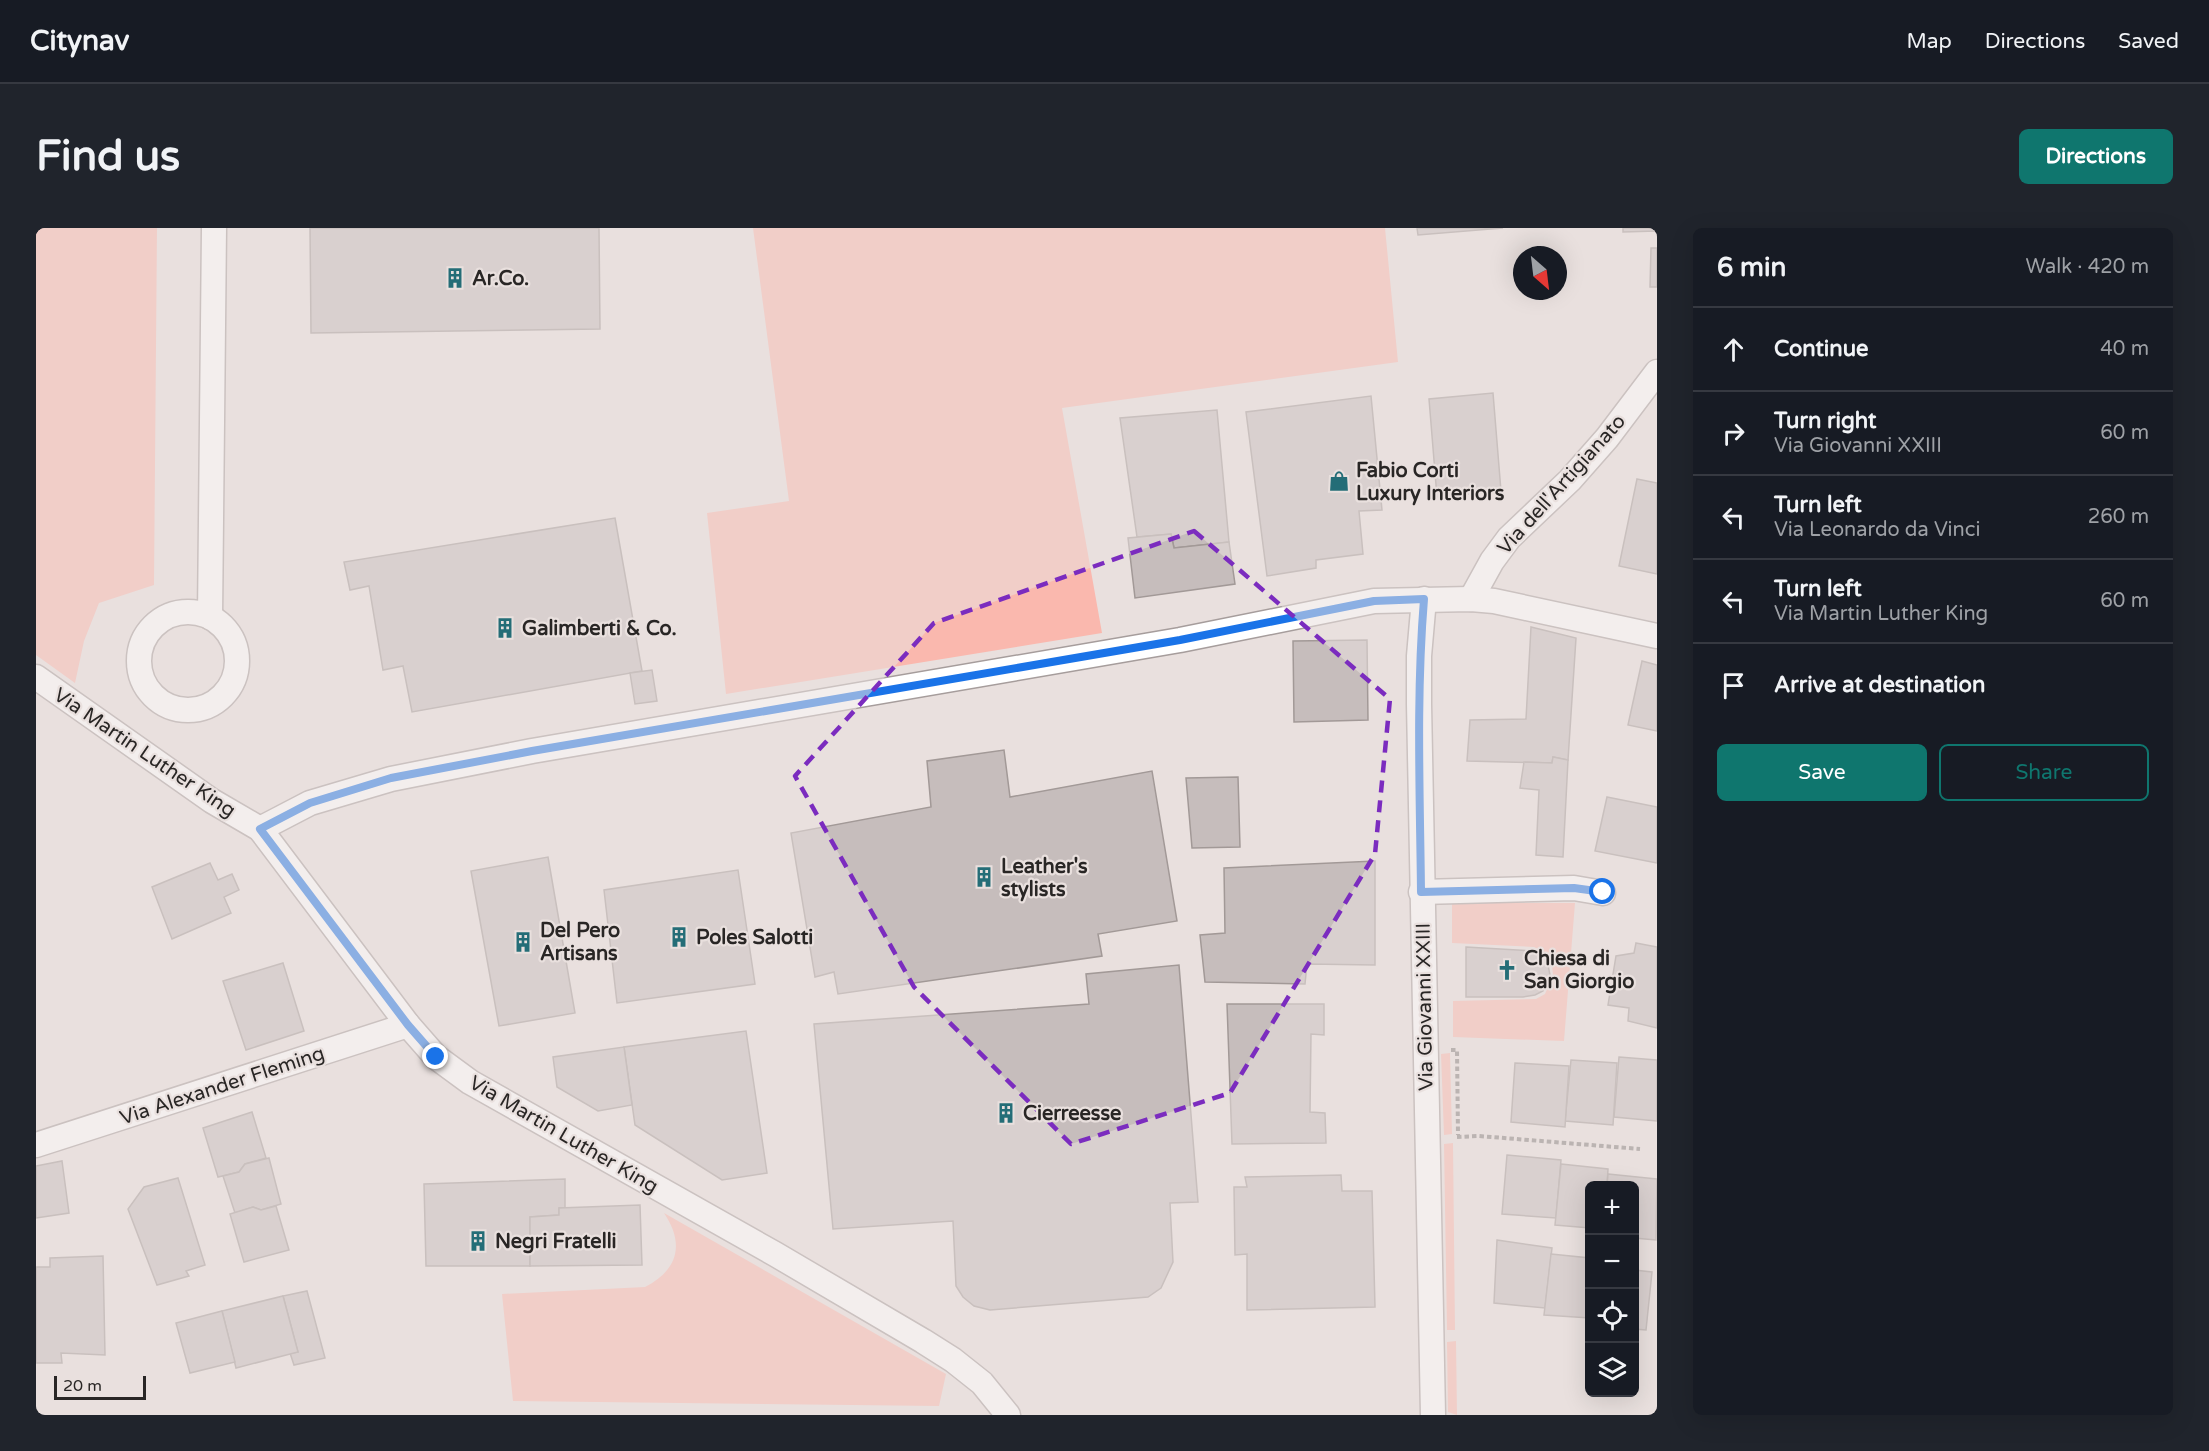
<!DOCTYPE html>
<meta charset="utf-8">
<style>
body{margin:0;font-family:"Varela Round",sans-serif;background:#20242c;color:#f1f3f6}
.controls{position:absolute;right:18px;bottom:18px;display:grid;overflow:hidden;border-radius:9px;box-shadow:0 6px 24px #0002}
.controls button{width:54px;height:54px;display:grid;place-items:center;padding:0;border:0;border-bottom:2px solid #363941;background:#171b24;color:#f1f3f6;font:30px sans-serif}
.compass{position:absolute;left:1477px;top:18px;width:54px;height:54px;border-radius:50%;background:#171b24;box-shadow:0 6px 24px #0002;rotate:152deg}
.scale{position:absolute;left:18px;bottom:15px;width:92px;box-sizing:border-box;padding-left:6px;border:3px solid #292625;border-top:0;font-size:16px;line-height:21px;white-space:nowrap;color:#292625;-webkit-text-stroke:4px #e9e0de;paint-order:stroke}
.stop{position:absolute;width:18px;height:18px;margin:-14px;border:4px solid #1a73e8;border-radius:50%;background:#fff}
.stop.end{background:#1a73e8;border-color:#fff;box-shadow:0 2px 6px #0008}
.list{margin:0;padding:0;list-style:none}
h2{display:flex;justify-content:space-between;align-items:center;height:78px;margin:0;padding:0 24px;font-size:26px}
h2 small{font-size:20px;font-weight:400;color:#9ea1a6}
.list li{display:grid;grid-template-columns:39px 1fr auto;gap:18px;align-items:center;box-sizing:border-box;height:84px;padding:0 24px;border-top:2px solid #363941}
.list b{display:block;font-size:22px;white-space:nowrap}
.list p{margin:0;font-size:20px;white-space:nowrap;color:#9ea1a6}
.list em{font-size:20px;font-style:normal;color:#9ea1a6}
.actions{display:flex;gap:12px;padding:18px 24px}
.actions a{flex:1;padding:14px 0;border:2px solid #0f766e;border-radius:9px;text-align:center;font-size:21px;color:#0f766e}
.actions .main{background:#0f766e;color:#fff}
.icon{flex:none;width:33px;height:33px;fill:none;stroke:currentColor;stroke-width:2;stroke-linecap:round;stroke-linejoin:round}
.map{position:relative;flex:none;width:1621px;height:1187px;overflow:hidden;border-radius:9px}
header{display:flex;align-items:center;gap:36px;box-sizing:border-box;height:84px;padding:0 30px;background:#171b24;border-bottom:2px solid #363941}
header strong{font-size:28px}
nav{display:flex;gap:33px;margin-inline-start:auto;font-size:21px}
.intro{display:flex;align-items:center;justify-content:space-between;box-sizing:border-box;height:144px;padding:0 36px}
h1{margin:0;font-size:42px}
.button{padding:15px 27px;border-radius:9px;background:#0f766e;color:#fff;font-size:21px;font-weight:700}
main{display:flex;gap:36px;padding:0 36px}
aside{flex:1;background:#171b24;border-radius:9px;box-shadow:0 6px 24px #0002}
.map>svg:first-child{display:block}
.green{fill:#fab8ae}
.building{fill:#c6bdbc;stroke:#a29997;stroke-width:1.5}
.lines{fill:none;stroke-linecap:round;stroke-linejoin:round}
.street-casing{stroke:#a69d9c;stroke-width:27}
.path{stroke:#847e7c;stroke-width:4;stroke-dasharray:4.5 3;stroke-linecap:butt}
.street{stroke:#fff;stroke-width:24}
.route{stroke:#1a73e8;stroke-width:8}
.marked{fill:none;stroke:#7b2cbf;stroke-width:4.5;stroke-dasharray:12 8;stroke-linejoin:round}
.labels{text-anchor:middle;stroke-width:4.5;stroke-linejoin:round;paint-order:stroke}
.poi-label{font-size:20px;font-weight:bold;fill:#292625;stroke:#e9e0de;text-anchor:start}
.street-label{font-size:20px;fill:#292625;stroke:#e9e0de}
</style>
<header>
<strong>Citynav</strong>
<nav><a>Map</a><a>Directions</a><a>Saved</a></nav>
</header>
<div class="intro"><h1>Find us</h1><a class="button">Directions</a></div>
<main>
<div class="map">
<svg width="1621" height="1187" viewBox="0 0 1621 1187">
<rect width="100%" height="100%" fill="#e9e0de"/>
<g class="green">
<path d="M0 0H121L118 357 63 375 48 413 39 455 0 427Z"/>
<path d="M717 0H1349L1362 134 1026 180 1066 405 690 466 671 285 753 273Z"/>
<path d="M1416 675H1539L1528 813 1417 809V773L1500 771 1509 766 1517 747 1516 738 1511 729 1504 722 1498 719 1416 715Z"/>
<path d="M1414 825 1416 906 1408 907 1405 826Z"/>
<path d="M1417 915 1419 1102H1411L1408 916Z"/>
<path d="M628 985 910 1146 903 1178 477 1173 466 1066 609 1059C642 1042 649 1016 628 985Z"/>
<path d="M1420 1113 1421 1187 1412 1184 1411 1114Z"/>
</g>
<g class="building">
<path d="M274 0H563L564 101 275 105Z"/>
<path d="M1381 0H1467L1382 7Z"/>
<path d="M1587 0H1621V3L1587 4Z"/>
<path d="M1615 20H1621V59H1614Z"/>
<path d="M1457 165 1465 263 1401 269 1393 171Z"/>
<path d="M1335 168 1346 282 1323 283 1327 326 1280 332V340L1231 348 1210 184Z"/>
<path d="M1181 182 1193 314 1138 320 1135 306 1101 309 1084 190Z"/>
<path d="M1601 251 1621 255V346L1583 338Z"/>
<path d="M579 290 606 443 376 484 367 438 347 442 333 358 314 362 308 334Z"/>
<path d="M1135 306 1138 320 1193 314 1199 356 1099 370 1092 310Z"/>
<path d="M1495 399 1540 410 1532 532 1517 529 1516 535 1431 533 1434 492 1490 491Z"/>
<path d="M1331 412 1332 492 1258 494 1257 413Z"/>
<path d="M1606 433 1621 437V503L1592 497Z"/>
<path d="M616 442 621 473 599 476 594 445Z"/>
<path d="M968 522 974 569 1116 543 1141 693 1062 706 1066 728 802 766 798 744 779 749 755 605 895 579 891 533Z"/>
<path d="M1517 529 1532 532 1527 629 1500 627 1503 562 1484 560 1488 534 1516 535Z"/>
<path d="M1202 549 1204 619 1156 620 1150 550Z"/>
<path d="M1571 569 1621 579V635L1559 623Z"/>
<path d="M512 629 539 785 463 798 435 643Z"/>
<path d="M1339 633V737L1271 736 1269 756 1169 754 1164 707 1189 705 1188 640Z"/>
<path d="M174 635 182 652 196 646 203 662 188 669 195 685 136 711 116 659Z"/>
<path d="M702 642 719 756 581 775 568 662Z"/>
<path d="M1600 715 1621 719V800L1592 793 1593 780 1572 777 1580 728 1598 725Z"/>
<path d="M1430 719 1497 723 1508 729 1512 737 1514 747 1511 756 1507 763 1499 767 1487 769H1430Z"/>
<path d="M247 735 268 803 210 822 187 753Z"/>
<path d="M1143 737 1162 974 1134 975 1137 1034 1125 1060 1112 1069 954 1082 938 1078 927 1069 920 1058 917 993 797 1001 778 796 1053 776 1050 746Z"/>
<path d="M1191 776H1288V807L1275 806 1274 884 1289 885 1290 915 1196 916Z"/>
<path d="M710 803 731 945 686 952 599 897 588 819Z"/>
<path d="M588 819 596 877 562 883 521 859 517 829Z"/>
<path d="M1583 829 1621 832V893L1578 889Z"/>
<path d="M1535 832 1581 835 1577 897 1529 893Z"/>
<path d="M1479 835 1533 838 1529 899 1475 894Z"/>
<path d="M216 884 230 930 209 936 203 944 182 949 167 900Z"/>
<path d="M1471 927 1525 932 1520 990 1466 986Z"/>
<path d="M233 930 245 976 225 982 217 979 199 985 187 948 203 944 209 936Z"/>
<path d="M26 933 33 985 0 990V938Z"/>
<path d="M1525 936 1572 941 1571 958H1554V1000L1519 997Z"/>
<path d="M1572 946 1621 951 1620 1012 1598 1010V958H1571Z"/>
<path d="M1305 947 1306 963H1336L1339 1079 1211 1082V1026L1199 1027 1198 959H1211L1209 949Z"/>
<path d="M142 950 169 1037 150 1043 153 1048 121 1057 92 981 108 959Z"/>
<path d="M529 951V980H523V987L494 989V1038H390L388 956Z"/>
<path d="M604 977 606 1037 494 1038V989L523 987V980Z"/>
<path d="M240 978 253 1022 208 1034 194 986 217 979 225 982Z"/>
<path d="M1461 1012 1516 1020 1509 1080 1458 1075Z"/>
<path d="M1515 1026 1554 1030V1090L1508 1087Z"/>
<path d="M67 1028 69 1127 25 1125 26 1135H0V1039H14V1030Z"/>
<path d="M1598 1042 1616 1044 1610 1102 1598 1101Z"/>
<path d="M271 1063 289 1130 258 1137 254 1125 262 1124 247 1068Z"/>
<path d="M247 1068 262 1124 200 1140 186 1083Z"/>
<path d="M186 1083 199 1134 154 1145 140 1095Z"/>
</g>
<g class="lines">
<g class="street-casing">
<g id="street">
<path d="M1388 371 1383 428V476L1397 1187"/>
<path d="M1435 371 1456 333 1473 310 1534 252 1571 210 1621 144"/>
<circle cx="152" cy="433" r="49"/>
<path d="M174 389 178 0"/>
<path d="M0 449 176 573 224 601 372 797 400 829 434 854 739 1026 887 1113 917 1132 946 1155 972 1187"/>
<path d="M224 601 274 575 355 551 496 523 1144 412 1338 373 1435 371 1458 373 1621 408"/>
<path d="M1385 664 1538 660 1567 665"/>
<path d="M0 917 372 797"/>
</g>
</g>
<g class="path">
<path d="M1415 822H1421L1422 907"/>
<path d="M1421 909 1443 908 1604 921"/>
</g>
<use href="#street" class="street"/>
</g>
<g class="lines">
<path class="route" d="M400 829 372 797 224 601 274 575 355 550 496 523 1144 412 1338 373 1388 371C1380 469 1384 566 1385 664L1538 660 1567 664"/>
</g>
<path d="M0 0H1621V1187H0ZM1158 303 1354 471 1339 626 1194 865 1035 916 878 759 759 548 898 395Z" fill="#e9e0de" fill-opacity=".55" fill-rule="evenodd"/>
<path class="marked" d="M1158 303 1354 471 1339 626 1194 865 1035 916 878 759 759 548 898 395Z"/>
<defs>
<g id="building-bare" transform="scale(1.62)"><path d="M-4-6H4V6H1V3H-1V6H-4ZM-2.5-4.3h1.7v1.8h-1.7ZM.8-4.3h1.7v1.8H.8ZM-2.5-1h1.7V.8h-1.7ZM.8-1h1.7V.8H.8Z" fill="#246d77" stroke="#e9e0de" stroke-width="2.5" paint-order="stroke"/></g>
<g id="shop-bare" transform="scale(1.62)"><path d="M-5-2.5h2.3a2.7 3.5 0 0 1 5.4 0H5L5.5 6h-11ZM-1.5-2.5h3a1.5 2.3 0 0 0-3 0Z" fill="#246d77" stroke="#e9e0de" stroke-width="2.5" paint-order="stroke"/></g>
<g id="church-bare" transform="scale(1.62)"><path d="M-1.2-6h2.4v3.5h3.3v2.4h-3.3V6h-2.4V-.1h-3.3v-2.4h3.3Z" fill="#246d77" stroke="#e9e0de" stroke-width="2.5" paint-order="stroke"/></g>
</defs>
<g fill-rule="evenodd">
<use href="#building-bare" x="419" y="50"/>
<use href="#shop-bare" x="1303" y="253"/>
<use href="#building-bare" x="469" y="400"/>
<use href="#building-bare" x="948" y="649"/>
<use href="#building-bare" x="643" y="709"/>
<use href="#building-bare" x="487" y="714"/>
<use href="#church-bare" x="1471" y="742"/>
<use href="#building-bare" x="970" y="885"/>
<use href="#building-bare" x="442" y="1013"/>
</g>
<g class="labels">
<g class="poi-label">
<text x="436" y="57">Ar.Co.</text>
<text x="1320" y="249">Fabio Corti<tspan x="1320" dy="23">Luxury Interiors</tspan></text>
<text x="486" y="407">Galimberti &amp; Co.</text>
<text x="965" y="645">Leather's<tspan x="965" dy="23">stylists</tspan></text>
<text x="504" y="709">Del Pero<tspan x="504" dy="23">Artisans</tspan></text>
<text x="660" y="716">Poles Salotti</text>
<text x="1488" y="737">Chiesa di<tspan x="1488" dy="23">San Giorgio</tspan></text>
<text x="987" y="892">Cierreesse</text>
<text x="459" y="1020">Negri Fratelli</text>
</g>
<g class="street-label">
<text transform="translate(1525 256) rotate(-48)" y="7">Via dell'Artigianato</text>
<text transform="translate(109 524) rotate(34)" y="7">Via Martin Luther King</text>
<text transform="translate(1388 779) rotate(-91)" y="7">Via Giovanni XXIII</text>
<text transform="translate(186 857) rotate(-18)" y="7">Via Alexander Fleming</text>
<text transform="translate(528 906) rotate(30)" y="7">Via Martin Luther King</text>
</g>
</g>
</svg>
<div class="controls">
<button>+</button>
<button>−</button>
<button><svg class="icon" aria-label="locate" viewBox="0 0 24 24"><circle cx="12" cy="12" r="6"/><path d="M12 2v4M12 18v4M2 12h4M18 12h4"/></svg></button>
<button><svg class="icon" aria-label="layers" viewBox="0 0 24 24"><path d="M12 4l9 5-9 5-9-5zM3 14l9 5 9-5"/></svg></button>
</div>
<svg class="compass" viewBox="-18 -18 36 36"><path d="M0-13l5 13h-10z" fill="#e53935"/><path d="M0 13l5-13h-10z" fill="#9ea1a6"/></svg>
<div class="scale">20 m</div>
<div class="stop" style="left:1567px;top:664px"></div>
<div class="stop end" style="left:400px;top:829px"></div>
</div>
<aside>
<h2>6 min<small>Walk · 420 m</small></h2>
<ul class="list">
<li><svg class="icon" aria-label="ahead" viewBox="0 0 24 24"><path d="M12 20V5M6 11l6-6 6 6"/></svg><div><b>Continue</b></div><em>40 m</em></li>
<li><svg class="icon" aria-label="right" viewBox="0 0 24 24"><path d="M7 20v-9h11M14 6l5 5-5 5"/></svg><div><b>Turn right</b><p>Via Giovanni XXIII</p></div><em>60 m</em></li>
<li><svg class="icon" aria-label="left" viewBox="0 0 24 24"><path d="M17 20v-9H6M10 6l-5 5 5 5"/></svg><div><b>Turn left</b><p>Via Leonardo da Vinci</p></div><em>260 m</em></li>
<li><svg class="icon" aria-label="left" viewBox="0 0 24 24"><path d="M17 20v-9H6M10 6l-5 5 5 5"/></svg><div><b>Turn left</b><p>Via Martin Luther King</p></div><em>60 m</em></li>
<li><svg class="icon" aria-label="arrive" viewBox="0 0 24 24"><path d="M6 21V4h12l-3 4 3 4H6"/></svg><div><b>Arrive at destination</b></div></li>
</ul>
<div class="actions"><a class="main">Save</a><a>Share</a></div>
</aside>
</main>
